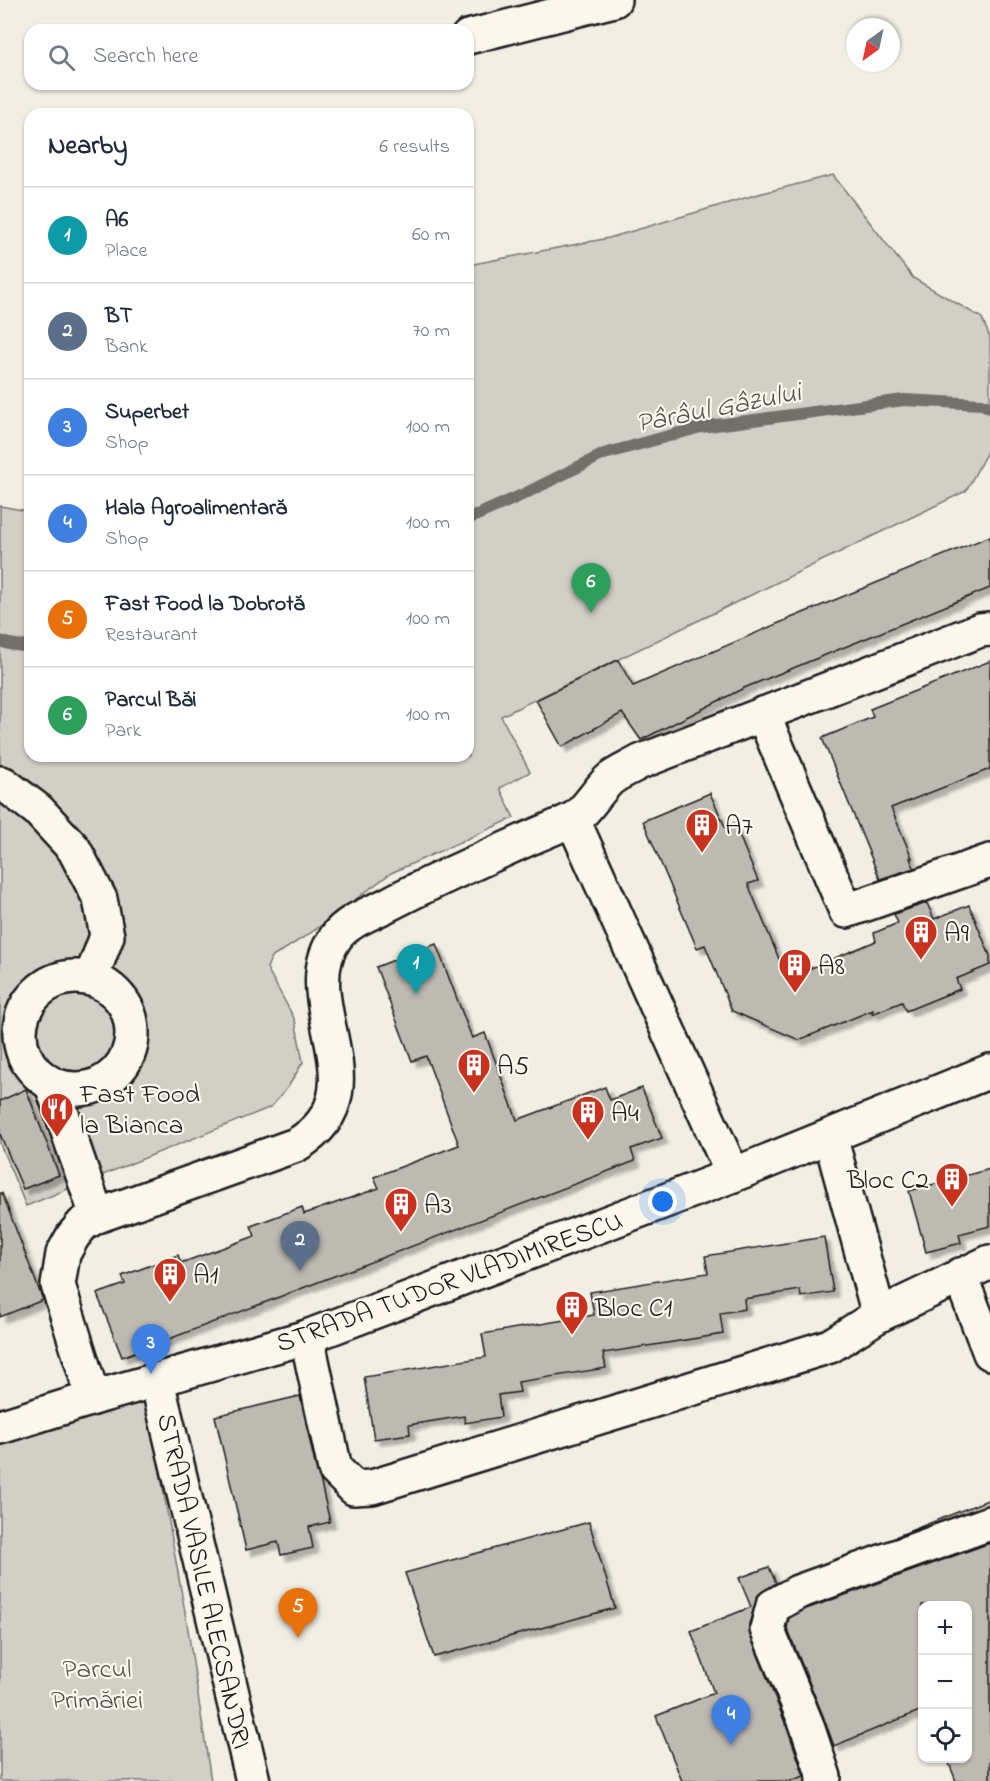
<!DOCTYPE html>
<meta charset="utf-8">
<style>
body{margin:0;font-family:"Indie Flower",sans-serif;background:#f2f2f3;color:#1f2937}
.controls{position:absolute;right:18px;bottom:18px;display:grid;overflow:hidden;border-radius:12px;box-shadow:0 2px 4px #0004}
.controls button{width:54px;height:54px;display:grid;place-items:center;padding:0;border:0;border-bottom:2px solid #e0e1e3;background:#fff;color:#1f2937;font:30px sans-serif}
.compass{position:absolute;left:846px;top:18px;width:54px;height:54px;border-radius:50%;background:#fff;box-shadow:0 2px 4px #0004;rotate:213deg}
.you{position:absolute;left:663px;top:1202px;width:21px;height:21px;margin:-15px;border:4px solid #fff;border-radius:50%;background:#1a73e8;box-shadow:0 0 0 9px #1a73e833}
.badge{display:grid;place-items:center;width:39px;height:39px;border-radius:50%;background:#c8321e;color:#fff;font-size:20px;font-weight:700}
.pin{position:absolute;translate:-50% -50px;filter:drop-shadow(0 2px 3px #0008)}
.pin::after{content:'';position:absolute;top:32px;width:21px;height:18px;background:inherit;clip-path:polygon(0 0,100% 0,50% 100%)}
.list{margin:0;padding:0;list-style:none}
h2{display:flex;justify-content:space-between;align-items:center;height:78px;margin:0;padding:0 24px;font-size:26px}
h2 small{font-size:20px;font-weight:400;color:#747a83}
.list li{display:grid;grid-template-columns:39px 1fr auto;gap:18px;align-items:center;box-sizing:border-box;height:96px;padding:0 24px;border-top:2px solid #e0e1e3}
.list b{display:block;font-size:22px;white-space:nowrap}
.list p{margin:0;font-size:20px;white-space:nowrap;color:#747a83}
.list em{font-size:20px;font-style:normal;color:#747a83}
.icon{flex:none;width:33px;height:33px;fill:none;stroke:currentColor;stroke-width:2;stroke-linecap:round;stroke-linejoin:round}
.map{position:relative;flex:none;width:990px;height:1781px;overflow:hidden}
.search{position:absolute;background:#fff;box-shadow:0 2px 4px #0004;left:24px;top:24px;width:450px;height:66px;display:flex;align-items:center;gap:15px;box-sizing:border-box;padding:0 21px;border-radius:18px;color:#747a83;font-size:22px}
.panel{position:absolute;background:#fff;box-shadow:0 2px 4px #0004;left:24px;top:108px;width:450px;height:654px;border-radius:18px}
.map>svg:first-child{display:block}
.green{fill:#d2cfc6;stroke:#777671;stroke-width:1.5}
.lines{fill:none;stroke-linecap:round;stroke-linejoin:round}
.stream{stroke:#716f6b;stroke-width:12}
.building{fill:#bdbab1;stroke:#1c1c1c;stroke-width:1.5;filter:url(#shadow)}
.minor-casing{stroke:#1c1c1c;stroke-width:38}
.minor{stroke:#fbf7ec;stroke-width:33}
.labels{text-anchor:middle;stroke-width:4.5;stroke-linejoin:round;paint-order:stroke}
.poi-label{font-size:27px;fill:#1c1c1c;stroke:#fbf7ec;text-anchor:start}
.street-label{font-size:27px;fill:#1c1c1c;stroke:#fbf7ec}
.park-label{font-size:27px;fill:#53524f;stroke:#fbf7ec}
.water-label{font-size:28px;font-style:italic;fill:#545351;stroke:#fbf7ec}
</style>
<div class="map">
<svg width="990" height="1781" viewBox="0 0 990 1781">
<defs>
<filter id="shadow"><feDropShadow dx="5.5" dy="5.5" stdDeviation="1.5" flood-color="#0004"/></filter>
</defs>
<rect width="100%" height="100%" fill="#f2eee4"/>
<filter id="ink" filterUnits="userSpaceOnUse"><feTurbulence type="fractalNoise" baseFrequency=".0167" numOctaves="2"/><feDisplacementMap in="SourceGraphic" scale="12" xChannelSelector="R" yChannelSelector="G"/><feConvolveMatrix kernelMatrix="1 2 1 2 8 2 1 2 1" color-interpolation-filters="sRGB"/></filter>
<g filter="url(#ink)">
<g class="green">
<path d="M833 175 913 278 982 318 990 338V446L966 491 501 716 530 772 500 788 514 818 391 873 312 932 271 958 267 968 295 1020 303 1062 288 1087 271 1107 26 1206 0 1144V506L22 510 30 508V756H468V265L609 238 755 195Z"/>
<path d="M147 1399 187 1623 211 1781H0V1440Z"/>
</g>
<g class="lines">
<g class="stream">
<path d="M468 519 522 495 604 454 701 427 904 400 982 404 990 408"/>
<path d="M0 641 9 644 30 647"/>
</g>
</g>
<g class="building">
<path d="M990 536V588L744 688 641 740 622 713 562 747 536 700 618 660 633 686 786 620Z"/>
<path d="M990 661V769L891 808 912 858H910L914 868 880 879 822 738 873 717 870 709Z"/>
<path d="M710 793 725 827 734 823 758 881 748 884 787 978 876 941 874 933 898 923 894 914 927 903 934 919 969 905 990 956V965L956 979 960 989 906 1011 902 1002 872 1014 873 1010 799 1040 732 1011 705 945 697 948 643 821Z"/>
<path d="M436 944 472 1038 485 1033 517 1120 605 1087 610 1100 642 1088 662 1138 631 1149 635 1161 122 1357 97 1294 125 1284 122 1276 178 1255 181 1263 255 1236 251 1226 302 1207 304 1214 379 1188 374 1177 459 1145 426 1056 412 1061 376 967Z"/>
<path d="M26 1089 59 1175 23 1189 0 1134V1101Z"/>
<path d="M990 1169V1226L959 1234 961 1243 926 1252 909 1191Z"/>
<path d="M0 1193H2L43 1300 0 1317Z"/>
<path d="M824 1237 833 1292 801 1297 800 1290 744 1299 745 1309 720 1313 723 1334 603 1353 606 1368 518 1382 520 1392 498 1395 501 1417 465 1423 464 1416 409 1425 410 1434 374 1439 364 1377 486 1357 482 1334 594 1315 590 1292 708 1273 705 1256Z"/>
<path d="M300 1396 317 1473 320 1479 330 1522 309 1527 313 1548 281 1555 278 1542 246 1550 215 1416Z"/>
<path d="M990 1499V1505L895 1537Z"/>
<path d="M589 1522 615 1608 434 1657 405 1573Z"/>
<path d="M990 1543V1781H956L947 1758H968V1605H922V1710L834 1746 823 1716 787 1628 789 1618 806 1609Z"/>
<path d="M769 1567 776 1583 758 1595 749 1624 750 1635 788 1730 804 1776 790 1781H682L656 1716 714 1693 691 1631 751 1607 739 1578Z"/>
</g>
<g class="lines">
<g class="minor-casing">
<g id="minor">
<path d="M468 37 614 0"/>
<path d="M763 714 846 911 990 861"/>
<path d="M0 783 4 784 38 810 74 849 100 899 107 936 91 978"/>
<path d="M573 820 733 1175"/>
<circle cx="76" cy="1033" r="56"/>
<path d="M52 1085 97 1216"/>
<path d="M960 1275 990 1353"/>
<path d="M879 1315 990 1262"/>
<path d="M307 1337 335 1469 354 1488 372 1487 830 1346 879 1315 830 1136"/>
<path d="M157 1381 253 1781"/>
<path d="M93 1398 58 1285 63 1254 73 1236 83 1224 97 1216 296 1145C387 1092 289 1000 336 937 347 921 372 913 389 904 432 881 477 862 521 842 538 834 555 828 571 820 585 814 597 791 609 780 617 773 630 768 640 762L980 630 990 629"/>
<path d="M0 1427 93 1398 307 1337 733 1175 990 1071"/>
<path d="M823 1781 824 1777 806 1723 767 1629 773 1606 798 1592 990 1523"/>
</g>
</g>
<use href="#minor" class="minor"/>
</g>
</g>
<defs>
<g id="building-pin" transform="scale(1.725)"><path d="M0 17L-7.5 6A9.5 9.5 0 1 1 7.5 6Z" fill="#c8321e" stroke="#fbf7ec"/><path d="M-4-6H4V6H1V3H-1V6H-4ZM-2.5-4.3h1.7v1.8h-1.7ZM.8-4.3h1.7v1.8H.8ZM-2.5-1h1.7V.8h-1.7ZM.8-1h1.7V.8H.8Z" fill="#fff"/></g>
<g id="restaurant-pin" transform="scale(1.725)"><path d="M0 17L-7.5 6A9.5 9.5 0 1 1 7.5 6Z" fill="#c8321e" stroke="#fbf7ec"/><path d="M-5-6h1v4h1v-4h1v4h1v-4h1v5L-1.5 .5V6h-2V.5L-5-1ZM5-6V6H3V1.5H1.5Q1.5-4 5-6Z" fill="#fff"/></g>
</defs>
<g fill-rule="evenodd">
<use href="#building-pin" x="702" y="825"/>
<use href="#building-pin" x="921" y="932"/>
<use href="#building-pin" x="795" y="965"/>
<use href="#building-pin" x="474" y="1065"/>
<use href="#restaurant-pin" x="57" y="1109"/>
<use href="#building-pin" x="588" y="1112"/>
<use href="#building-pin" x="952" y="1179"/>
<use href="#building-pin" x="401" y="1204"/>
<use href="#building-pin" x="170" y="1274"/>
<use href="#building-pin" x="572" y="1307"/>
</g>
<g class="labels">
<g class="poi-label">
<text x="725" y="834">A7</text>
<text x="944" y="941">A9</text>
<text x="818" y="974">A8</text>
<text x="497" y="1074">A5</text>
<text x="80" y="1102">Fast Food<tspan x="80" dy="31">la Bianca</tspan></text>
<text x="611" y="1121">A4</text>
<text x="929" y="1188" text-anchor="end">Bloc C2</text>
<text x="424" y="1213">A3</text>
<text x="193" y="1283">A1</text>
<text x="595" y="1316">Bloc C1</text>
</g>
<g class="street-label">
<text transform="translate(449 1281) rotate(-20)" y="9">STRADA TUDOR VLADIMIRESCU</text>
<text transform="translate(205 1581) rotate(77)" y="9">STRADA VASILE ALECSANDRI</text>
</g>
<g class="park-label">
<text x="97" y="1677">Parcul<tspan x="97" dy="31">Primăriei</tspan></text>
</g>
<g class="water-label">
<text transform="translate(718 406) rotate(-11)" y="10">Pârâul Gâzului</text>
</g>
</g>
</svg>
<div class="controls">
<button>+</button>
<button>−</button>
<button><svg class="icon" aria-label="locate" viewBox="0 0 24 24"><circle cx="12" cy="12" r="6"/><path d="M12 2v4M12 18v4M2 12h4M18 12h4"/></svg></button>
</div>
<svg class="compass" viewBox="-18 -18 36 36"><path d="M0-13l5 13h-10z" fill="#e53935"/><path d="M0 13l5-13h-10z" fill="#747a83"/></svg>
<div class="you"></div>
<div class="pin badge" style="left:416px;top:994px;background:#0f9aa8">1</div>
<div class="pin badge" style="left:300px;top:1271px;background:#5c6f8a">2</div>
<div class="pin badge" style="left:151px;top:1374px;background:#3f7fe0">3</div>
<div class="pin badge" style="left:731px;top:1745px;background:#3f7fe0">4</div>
<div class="pin badge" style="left:298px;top:1638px;background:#e8710a">5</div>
<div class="pin badge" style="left:591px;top:613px;background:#2e9e5b">6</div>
<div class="search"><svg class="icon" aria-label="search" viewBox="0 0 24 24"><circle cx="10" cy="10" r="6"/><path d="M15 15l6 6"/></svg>Search here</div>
<section class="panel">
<h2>Nearby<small>6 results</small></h2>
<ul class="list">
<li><span class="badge" style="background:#0f9aa8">1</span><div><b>A6</b><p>Place</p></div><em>60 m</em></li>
<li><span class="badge" style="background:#5c6f8a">2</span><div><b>BT</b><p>Bank</p></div><em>70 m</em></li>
<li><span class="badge" style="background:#3f7fe0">3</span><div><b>Superbet</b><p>Shop</p></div><em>100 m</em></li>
<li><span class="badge" style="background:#3f7fe0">4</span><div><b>Hala Agroalimentară</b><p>Shop</p></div><em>100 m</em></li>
<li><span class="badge" style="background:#e8710a">5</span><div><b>Fast Food la Dobrotă</b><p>Restaurant</p></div><em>100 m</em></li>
<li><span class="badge" style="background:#2e9e5b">6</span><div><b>Parcul Băi</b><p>Park</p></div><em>100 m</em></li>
</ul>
</section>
</div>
